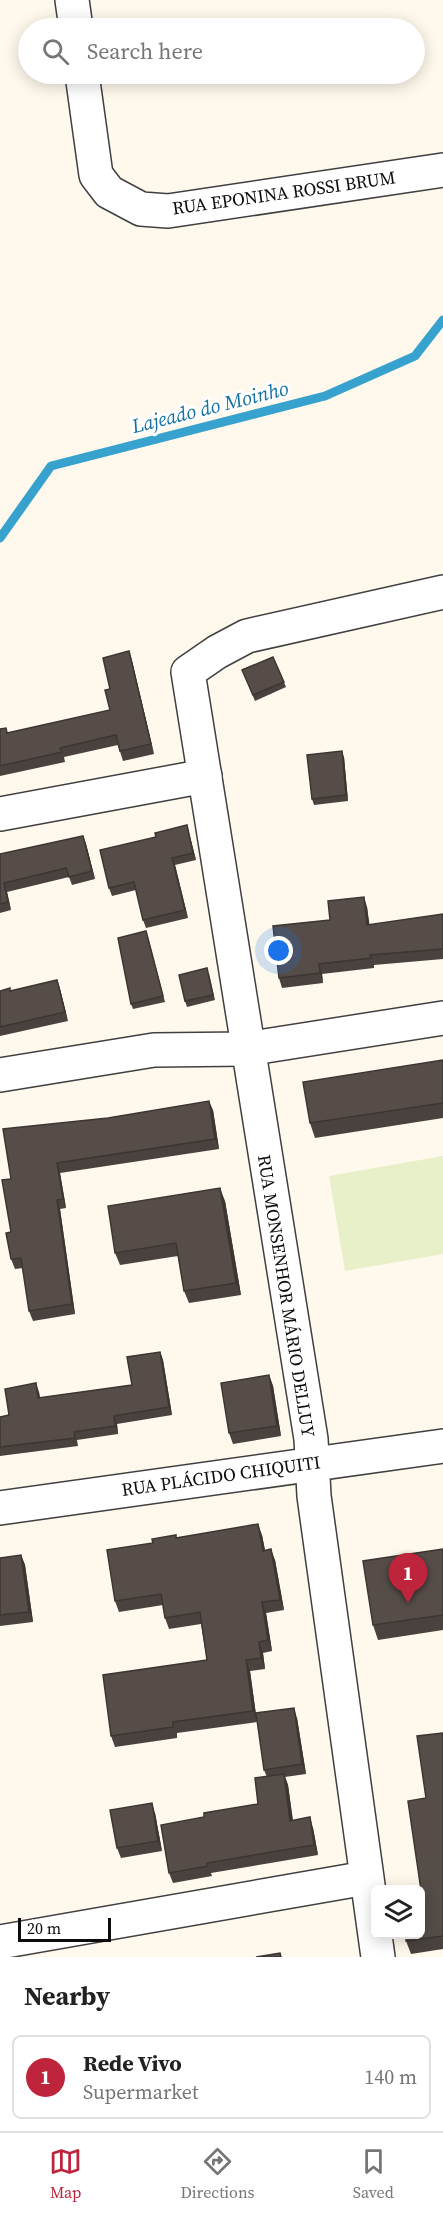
<!DOCTYPE html>
<meta charset="utf-8">
<style>
body{margin:0;font-family:"Source Serif 4",serif;background:#f2f2f2;color:#222}
.controls{position:absolute;right:18px;bottom:18px;display:grid;overflow:hidden;border-radius:9px;box-shadow:0 3px 15px #0003}
.controls button{width:54px;height:54px;display:grid;place-items:center;padding:0;border:0;border-bottom:2px solid #e0e0e0;background:#fff;color:#222;font:30px sans-serif}
.scale{position:absolute;left:18px;bottom:15px;width:93px;box-sizing:border-box;padding-left:6px;border:3px solid #0d0d0d;border-top:0;font-size:16px;line-height:21px;white-space:nowrap;color:#0d0d0d;-webkit-text-stroke:4px #fff;paint-order:stroke}
.you{position:absolute;left:279px;top:951px;width:21px;height:21px;margin:-15px;border:4px solid #fff;border-radius:50%;background:#1a73e8;box-shadow:0 0 0 9px #1a73e833}
.badge{display:grid;place-items:center;width:39px;height:39px;border-radius:50%;background:#be243c;color:#fff;font-size:20px;font-weight:700}
.pin{position:absolute;translate:-50% -50px;filter:drop-shadow(0 2px 3px #0008)}
.pin::after{content:'';position:absolute;top:32px;width:21px;height:18px;background:inherit;clip-path:polygon(0 0,100% 0,50% 100%)}
.list{margin:0;padding:0;list-style:none}
h2{display:flex;justify-content:space-between;align-items:center;height:78px;margin:0;padding:0 24px;font-size:26px}
h2 small{font-size:20px;font-weight:400;color:#767676}
.list li{display:grid;grid-template-columns:39px 1fr auto;gap:18px;align-items:center;box-sizing:border-box;height:84px;margin:0 12px 12px;padding:0 12px;border:2px solid #e0e0e0;border-radius:9px}
.list b{display:block;font-size:22px;white-space:nowrap}
.list p{margin:0;font-size:20px;white-space:nowrap;color:#767676}
.list em{font-size:20px;font-style:normal;color:#767676}
.icon{flex:none;width:33px;height:33px;fill:none;stroke:currentColor;stroke-width:2;stroke-linecap:round;stroke-linejoin:round}
.map{position:relative;flex:none;width:443px;height:1957px;overflow:hidden}
.search{position:absolute;background:#fff;box-shadow:0 3px 15px #0003;left:18px;right:18px;top:18px;height:66px;display:flex;align-items:center;gap:15px;box-sizing:border-box;padding:0 21px;border-radius:33px;color:#767676;font-size:22px}
.sheet{height:174px;background:#fff}
nav{display:flex;justify-content:space-around;align-items:center;box-sizing:border-box;height:84px;border-top:2px solid #e0e0e0;background:#fff;font-size:16px;color:#767676}
nav a{display:grid;justify-items:center;gap:3px}
nav .on{color:#be243c}
.map>svg:first-child{display:block}
.pitch{fill:#e7f0c8}
.lines{fill:none;stroke-linecap:round;stroke-linejoin:round}
.stream{stroke:#38a2ce;stroke-width:9}
.minor-casing{stroke:#404040;stroke-width:36}
.minor{stroke:#fff;stroke-width:33}
.wall{fill:#4a423f}
.shaded-wall{fill:#3c3633}
.building{fill:#564d49;stroke:#3c3633;stroke-width:1.5}
.labels{text-anchor:middle;stroke-width:6;stroke-linejoin:round;paint-order:stroke}
.street-label{font-size:18px;fill:#0d0d0d;stroke:#fff}
.water-label{font-size:20px;font-style:italic;fill:#1572a0;stroke:#fff}
</style>
<div class="map">
<svg width="443" height="1957" viewBox="0 0 443 1957">
<rect width="100%" height="100%" fill="#fff9ed"/>
<path class="pitch" d="M443 1156V1254L345 1271 329 1176Z"/>
<g class="lines">
<path class="stream" d="M0 538 51 466 325 396 415 356 443 320"/>
<g class="minor-casing">
<g id="minor">
<path d="M72 0 76 28"/>
<path d="M82 74 96 175 109 192 141 209 168 211 443 170"/>
<path d="M0 814 205 776"/>
<path d="M0 1075 154 1050 246 1049 443 1018"/>
<path d="M0 1508 443 1446"/>
<path d="M0 1942 366 1878"/>
<path d="M378 1957 314 1496 311 1439 188 672 217 652 247 636 443 592"/>
</g>
</g>
<use href="#minor" class="minor"/>
</g>
<g class="wall">
<path d="M129 651 132 661 154 754 123 761 118 745 64 757 65 762 0 776V729L8 733 110 710V689Z"/>
<path d="M273 657 286 687 255 701 242 670Z"/>
<path d="M344 757 348 801 314 805 312 799Z"/>
<path d="M187 825 189 833 196 860 175 865 188 918 146 928 143 920 136 890 112 896 109 888 156 837Z"/>
<path d="M83 836 86 844 95 879 72 885 69 877 7 892 11 910 0 913V854Z"/>
<path d="M367 907 369 925 443 914V959L374 965V968L322 974 323 983 282 988 279 978 330 920Z"/>
<path d="M148 937 165 1002 133 1009 131 1004Z"/>
<path d="M209 974 215 1000 187 1007 185 1001Z"/>
<path d="M57 980 60 989 68 1021 0 1036V991H11Z"/>
<path d="M443 1060V1118L315 1138 310 1123Z"/>
<path d="M213 1110 219 1149 60 1173 66 1208 60 1209 75 1314 33 1321 29 1311 23 1268 15 1269 11 1259V1179L3 1129Z"/>
<path d="M225 1201 241 1295 189 1303 184 1291 178 1256 120 1265 115 1253Z"/>
<path d="M160 1352 163 1360 172 1415 117 1424 118 1434 77 1440 78 1446 0 1456V1417L9 1415 39 1392 40 1398 132 1385Z"/>
<path d="M269 1375 273 1386 281 1436 233 1444 229 1433Z"/>
<path d="M262 1535 265 1550 275 1560 284 1610 266 1613 272 1651 263 1653 265 1669 250 1671 257 1722 177 1733V1738L115 1747 111 1736 207 1660 201 1624 169 1629 165 1618 163 1605 119 1612 115 1601 153 1543 176 1537Z"/>
<path d="M443 1549V1630L378 1640 373 1625Z"/>
<path d="M21 1555 25 1565 33 1622 0 1626V1558Z"/>
<path d="M297 1718 306 1774 285 1777 288 1785 293 1820 313 1828 318 1855 211 1873 212 1876 173 1883 169 1873 204 1817 258 1804 267 1777 264 1770Z"/>
<path d="M443 1733V1949L411 1954 406 1941 423 1904 426 1798Z"/>
<path d="M155 1813 162 1851 121 1858 117 1848Z"/>
</g>
<g class="shaded-wall">
<path d="M129 651 132 661 154 754 151 744Z"/>
<path d="M342 751 344 757 348 801 346 795Z"/>
<path d="M187 825 189 833 196 860 193 853Z"/>
<path d="M83 836 86 844 95 879 92 871Z"/>
<path d="M172 858 175 865 188 918 185 910Z"/>
<path d="M4 883 7 892 11 910 8 902Z"/>
<path d="M364 897 367 907 371 935 367 925Z"/>
<path d="M319 964 322 974 323 983 320 973Z"/>
<path d="M57 980 60 989 68 1021 65 1012Z"/>
<path d="M209 1101 213 1110 219 1149 215 1139Z"/>
<path d="M57 1163 60 1173 66 1208 63 1199Z"/>
<path d="M220 1188 225 1201 241 1295 236 1283Z"/>
<path d="M57 1200 60 1209 75 1314 72 1304Z"/>
<path d="M160 1352 163 1360 172 1415 169 1407Z"/>
<path d="M269 1375 273 1386 281 1436 277 1426Z"/>
<path d="M36 1383 39 1392 41 1407 38 1398Z"/>
<path d="M114 1416 117 1424 118 1434 115 1426Z"/>
<path d="M258 1524 262 1535 267 1562 263 1551Z"/>
<path d="M271 1549 275 1560 284 1610 280 1600Z"/>
<path d="M21 1555 25 1565 33 1622 29 1612Z"/>
<path d="M262 1602 266 1613 272 1651 268 1640Z"/>
<path d="M259 1642 263 1653 265 1669 261 1658Z"/>
<path d="M246 1660 250 1671 257 1722 253 1711Z"/>
<path d="M294 1708 297 1718 306 1774 302 1764Z"/>
<path d="M284 1774 288 1785 294 1831 290 1821Z"/>
<path d="M152 1803 155 1813 162 1851 158 1841Z"/>
<path d="M310 1817 313 1828 318 1855 314 1845Z"/>
</g>
<g class="building">
<path d="M129 651 151 744 120 751 116 735 60 748 62 752 0 766V729L6 728 7 733 110 710 105 690 110 689 103 658Z"/>
<path d="M273 657 284 682 253 695 242 670Z"/>
<path d="M342 751 346 795 312 799 307 755Z"/>
<path d="M187 825 193 853 172 858 185 910 143 920 134 882 109 888 100 850 156 837 155 833Z"/>
<path d="M83 836 92 871 69 877 66 868 4 883 8 902 0 904V854Z"/>
<path d="M364 897 367 925 443 914V949L370 955 371 958 319 964 320 973 279 978 273 926 330 920 328 901Z"/>
<path d="M146 931 163 996 131 1004 118 938Z"/>
<path d="M207 968 213 995 185 1001 179 975Z"/>
<path d="M57 980 65 1012 0 1027V991L10 988V991Z"/>
<path d="M443 1060V1103L310 1123 303 1082Z"/>
<path d="M209 1101 215 1139 57 1163 63 1199 57 1200 72 1304 29 1311 21 1258 11 1259 6 1233 11 1232 2 1180 11 1179 3 1129 108 1118Z"/>
<path d="M220 1188 236 1283 184 1291 176 1243 115 1253 108 1206Z"/>
<path d="M160 1352 169 1407 114 1416 115 1426 74 1432 75 1438 0 1447V1417L9 1415 5 1389 36 1383 38 1398 132 1385 127 1357Z"/>
<path d="M269 1375 277 1426 229 1433 221 1383Z"/>
<path d="M258 1524 263 1551 271 1549 280 1600 262 1602 268 1640 259 1642 261 1658 246 1660 253 1711 173 1722V1727L111 1736 103 1675 207 1660 200 1612 165 1618 161 1594 115 1601 107 1550 153 1543 152 1539 176 1535V1538Z"/>
<path d="M443 1549V1615L373 1625 363 1561Z"/>
<path d="M21 1555 29 1612 0 1615V1558Z"/>
<path d="M294 1708 302 1764 264 1770 256 1713Z"/>
<path d="M443 1733V1936L406 1941V1935H420V1904H423L408 1801 426 1798 417 1736Z"/>
<path d="M284 1774 290 1821 310 1817 314 1845 207 1863 208 1866 169 1873 161 1825 204 1817V1813L258 1804 255 1778Z"/>
<path d="M152 1803 158 1841 117 1848 110 1810Z"/>
<path d="M280 1953 281 1957H256Z"/>
</g>
<g class="labels">
<g class="street-label">
<text transform="translate(284 193) rotate(-8)" y="6">RUA EPONINA ROSSI BRUM</text>
<text transform="translate(286 1296) rotate(81)" y="6">RUA MONSENHOR MÁRIO DELLUY</text>
<text transform="translate(221 1476) rotate(-8)" y="6">RUA PLÁCIDO CHIQUITI</text>
</g>
<g class="water-label">
<text transform="translate(210 407) rotate(-14)" y="7">Lajeado do Moinho</text>
</g>
</g>
</svg>
<div class="controls">
<button><svg class="icon" aria-label="layers" viewBox="0 0 24 24"><path d="M12 4l9 5-9 5-9-5zM3 14l9 5 9-5"/></svg></button>
</div>
<div class="scale">20 m</div>
<div class="you"></div>
<div class="pin badge" style="left:408px;top:1603px">1</div>
<div class="search"><svg class="icon" aria-label="search" viewBox="0 0 24 24"><circle cx="10" cy="10" r="6"/><path d="M15 15l6 6"/></svg>Search here</div>
</div>
<section class="sheet">
<h2>Nearby<small></small></h2>
<ul class="list">
<li><span class="badge">1</span><div><b>Rede Vivo</b><p>Supermarket</p></div><em>140 m</em></li>
</ul>
</section>
<nav>
<a class="on"><svg class="icon" aria-label="map" viewBox="0 0 24 24"><path d="M3 6l6-2 6 2 6-2v14l-6 2-6-2-6 2zM9 4v14M15 6v14"/></svg>Map</a>
<a><svg class="icon" aria-label="directions" viewBox="0 0 24 24"><path d="M12 3l9 9-9 9-9-9zM9 14v-3h6M13 9l2 2-2 2"/></svg>Directions</a>
<a><svg class="icon" aria-label="saved" viewBox="0 0 24 24"><path d="M7 4h10v16l-5-4-5 4z"/></svg>Saved</a>
</nav>
